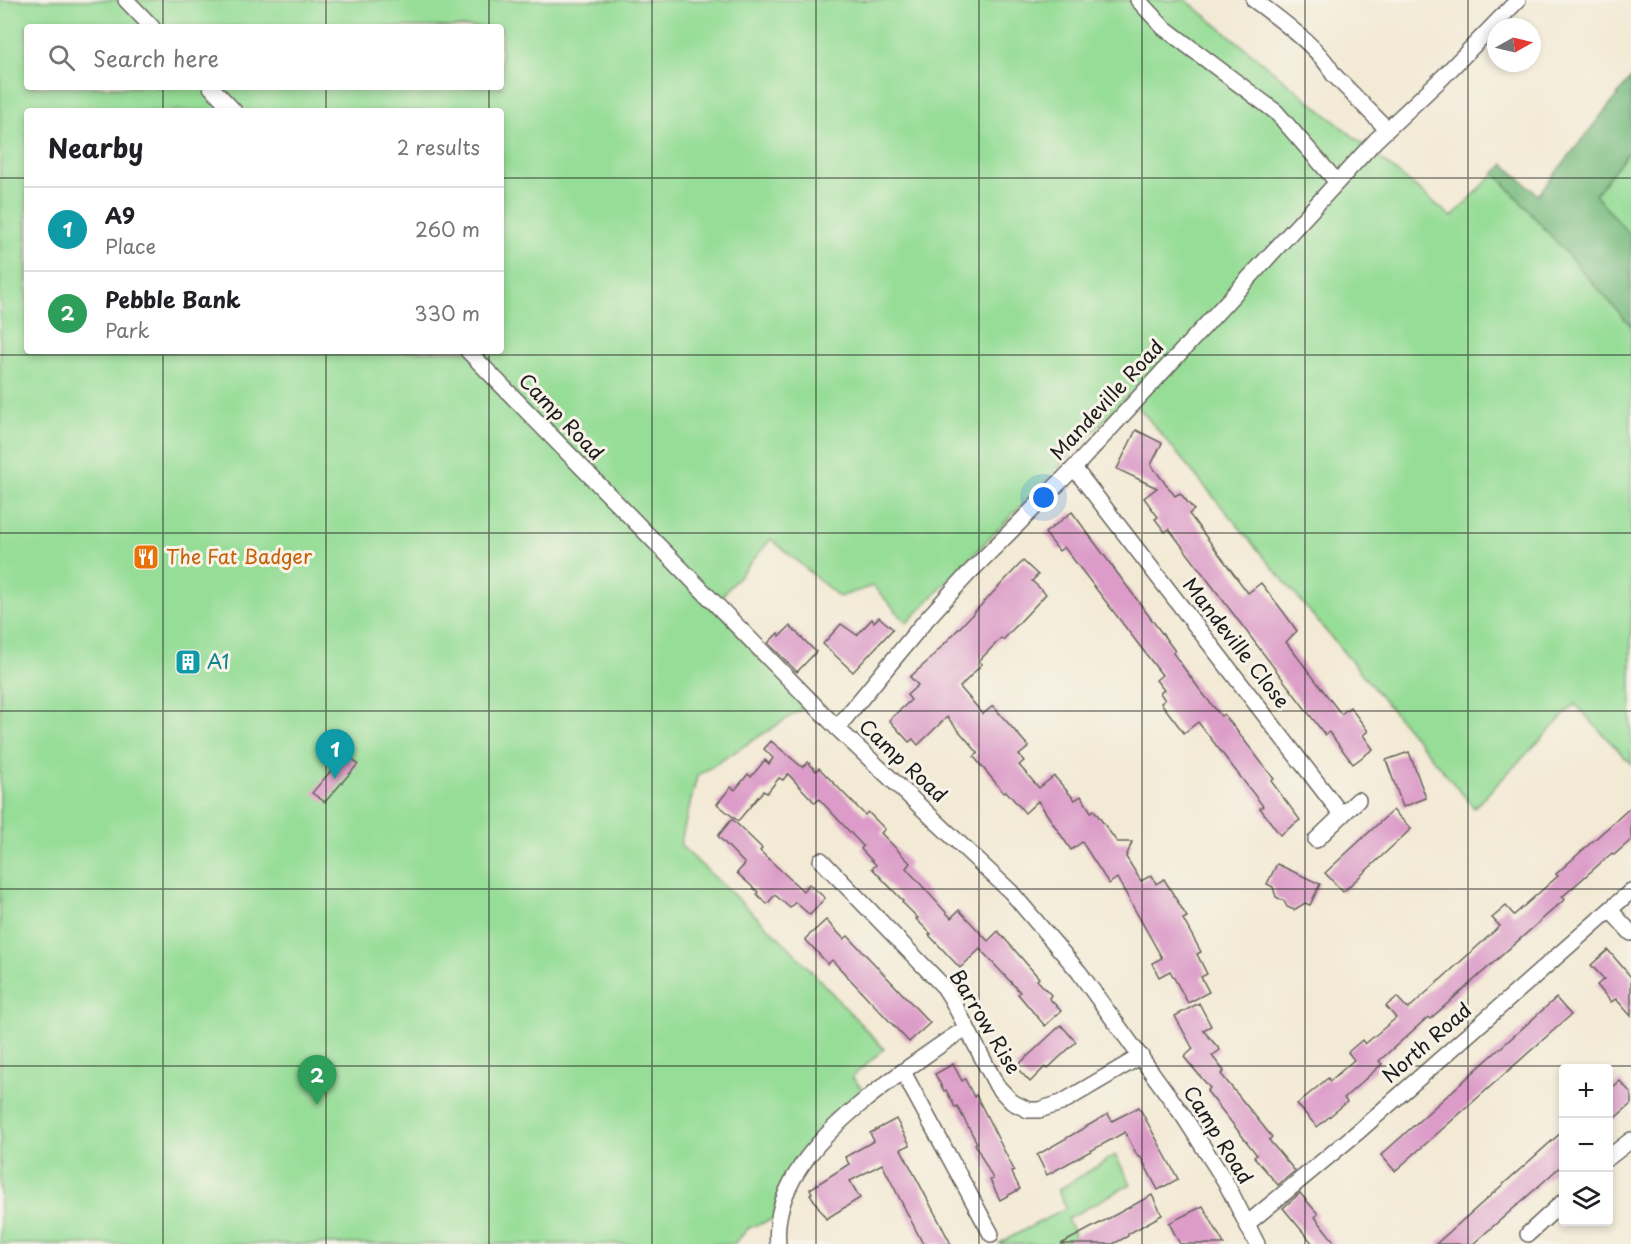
<!DOCTYPE html>
<meta charset="utf-8">
<style>
body{margin:0;font-family:"Playpen Sans",sans-serif;background:#f6f6f6;color:#202124}
.controls{position:absolute;right:18px;bottom:18px;display:grid;overflow:hidden;border-radius:6px;box-shadow:0 3px 9px #0003}
.controls button{width:54px;height:54px;display:grid;place-items:center;padding:0;border:0;border-bottom:2px solid #e0e0e0;background:#fff;color:#202124;font:30px sans-serif}
.compass{position:absolute;left:1487px;top:18px;width:54px;height:54px;border-radius:50%;background:#fff;box-shadow:0 3px 9px #0003;rotate:82deg}
.you{position:absolute;left:1044px;top:498px;width:21px;height:21px;margin:-15px;border:4px solid #fff;border-radius:50%;background:#1a73e8;box-shadow:0 0 0 9px #1a73e833}
.badge{display:grid;place-items:center;width:39px;height:39px;border-radius:50%;background:#1f6fb2;color:#fff;font-size:20px;font-weight:700}
.pin{position:absolute;translate:-50% -50px;filter:drop-shadow(0 2px 3px #0008)}
.pin::after{content:'';position:absolute;top:32px;width:21px;height:18px;background:inherit;clip-path:polygon(0 0,100% 0,50% 100%)}
.list{margin:0;padding:0;list-style:none}
h2{display:flex;justify-content:space-between;align-items:center;height:78px;margin:0;padding:0 24px;font-size:26px}
h2 small{font-size:20px;font-weight:400;color:#757577}
.list li{display:grid;grid-template-columns:39px 1fr auto;gap:18px;align-items:center;box-sizing:border-box;height:84px;padding:0 24px;border-top:2px solid #e0e0e0}
.list b{display:block;font-size:22px;white-space:nowrap}
.list p{margin:0;font-size:20px;white-space:nowrap;color:#757577}
.list em{font-size:20px;font-style:normal;color:#757577}
.icon{flex:none;width:33px;height:33px;fill:none;stroke:currentColor;stroke-width:2;stroke-linecap:round;stroke-linejoin:round}
.map{position:relative;flex:none;width:1631px;height:1244px;overflow:hidden}
.search{position:absolute;background:#fff;box-shadow:0 3px 9px #0003;left:24px;top:24px;width:480px;height:66px;display:flex;align-items:center;gap:15px;box-sizing:border-box;padding:0 21px;border-radius:6px;color:#757577;font-size:22px}
.panel{position:absolute;background:#fff;box-shadow:0 3px 9px #0003;left:24px;top:108px;width:480px;height:246px;border-radius:6px}
.map>svg:first-child{display:block}
.green{fill:#96dd97;stroke:#597c5a;stroke-width:1.5;fill-rule:evenodd}
.forest{fill:#78bc80;stroke:#4a6c4e;stroke-width:1.5}
.building{fill:#dc9bc8}
.lines{fill:none;stroke-linecap:round;stroke-linejoin:round}
.minor-casing{stroke:#67645d;stroke-width:18}
.minor{stroke:#fff;stroke-width:15}
.grid{fill:none;stroke:#1c1c1c;stroke-width:1.5;stroke-opacity:0.55}
.labels{text-anchor:middle;stroke-width:6;stroke-linejoin:round;paint-order:stroke}
.street-label{font-size:20px;fill:#1c1c1c;stroke:#f7f3e8}
.food-label{font-size:20px;fill:#c56008;stroke:#f7f3e8;text-anchor:start}
.culture-label{font-size:20px;fill:#0d838f;stroke:#f7f3e8;text-anchor:start}
</style>
<div class="map">
<svg width="1631" height="1244" viewBox="0 0 1631 1244">
<rect width="100%" height="100%" fill="#f7f3e8"/>
<filter id="ink" filterUnits="userSpaceOnUse"><feTurbulence type="fractalNoise" baseFrequency=".0167" numOctaves="2"/><feDisplacementMap in="SourceGraphic" scale="12" xChannelSelector="R" yChannelSelector="G"/><feConvolveMatrix kernelMatrix="1 2 1 2 8 2 1 2 1" color-interpolation-filters="sRGB"/></filter>
<filter id="wash" filterUnits="userSpaceOnUse"><feTurbulence type="fractalNoise" baseFrequency=".008" numOctaves="4" result="noise"/><feDisplacementMap in="SourceGraphic" scale="24" xChannelSelector="R" yChannelSelector="G"/><feGaussianBlur stdDeviation="1.35" result="paint"/><feColorMatrix in="noise" values="0 0 0 0 0 0 0 0 0 0 0 0 0 0 0 0 0 1.4 0 .05"/><feComposite in="paint" operator="in"/></filter>
<g filter="url(#wash)">
<rect width="100%" height="100%" fill="#f3ead5"/>
<g class="green">
<path d="M0 0H1186L1452 217 1495 173 1631 325V764L1575 704 1474 808 1145 415 1127 397 907 623 873 586 839 597 771 539 721 597 726 619 810 704 697 776 680 845 788 946 884 1049 852 1077 864 1091 849 1103 782 1183 774 1219 749 1228 734 1244H0ZM27 27H501V87H27ZM27 111H501V351H27Z"/>
<path d="M1631 148V237L1595 195Z"/>
<path d="M1115 1155 1131 1184 1067 1219 1076 1238 1066 1244H998L1066 1208 1058 1190Z"/>
</g>
<path class="forest" d="M1631 78V148L1595 195 1631 236V326L1495 173 1504 164 1538 195Z"/>
<g id="blocks">
<g class="building">
<path d="M1136 430 1162 443 1151 465 1175 496 1180 493 1194 510 1189 514 1248 593 1261 583 1285 614 1297 631 1286 642 1341 714 1350 707 1368 731 1363 735 1373 749 1353 764 1329 732 1325 735 1169 529 1165 532 1155 519 1158 517 1144 498 1157 488 1117 469Z"/>
<path d="M1072 512 1175 651 1173 653 1200 690 1221 716 1224 714 1274 779 1271 781 1300 820 1280 835 1260 808 1263 806 1198 722 1184 733 1161 703 1165 700 1160 693 1164 690 1156 680 1162 675 1064 547 1059 551 1045 533Z"/>
<path d="M1023 561 1038 575 1032 581 1046 594 1003 640 1001 638 979 661 982 664 960 687 983 714 993 706 1029 747 1019 755 1024 761 1019 765 1039 788 1054 776 1075 800 1081 796 1091 812 1094 810 1117 842H1132L1126 857 1141 881 1152 875 1156 884 1164 879 1187 917 1183 919 1201 952 1197 954 1207 974 1201 977 1209 992 1188 1003 1170 971 1159 977 1152 963 1162 958 1117 878 1109 884 1082 842 1071 850 1038 801 1025 813 1006 791 1004 793 974 757 978 753 947 717 918 745 913 739 909 742 889 720 911 700 907 695 918 685 910 677 928 661Z"/>
<path d="M879 617 893 629 853 672 823 644 841 624 857 635 872 619 874 622Z"/>
<path d="M790 626 816 652 797 672 768 643 778 633 780 636Z"/>
<path d="M771 741 802 767 808 762 816 771 819 768 865 815 868 812 885 829 881 833 910 863 906 868 951 918 959 910 988 941 998 931 1039 978 1037 980 1051 995 1049 998 1061 1011 1045 1026 1018 994 1020 992 980 949 960 968 929 935 931 934 916 919 918 918 902 902 903 901 872 868 876 865 861 849 863 846 819 799 815 803 788 774 783 780 779 778 767 793 763 791 738 821 717 804 731 787 735 790 748 774 751 777 765 760 769 764 773 758 764 749Z"/>
<path d="M1409 752 1426 798 1403 807 1386 760Z"/>
<path d="M346 753 358 764 325 802 312 793Z"/>
<path d="M1631 807V840L1614 855 1612 853 1562 897 1565 899 1430 1019 1428 1017 1379 1061 1382 1064 1344 1098 1347 1102 1317 1127 1297 1104 1328 1078 1330 1081 1354 1060 1348 1052 1362 1040 1365 1044 1396 1018 1386 1006 1397 997 1408 1009 1500 926 1492 918 1506 906 1514 915 1558 876 1556 874Z"/>
<path d="M1393 810 1411 829 1343 892 1325 873Z"/>
<path d="M732 819 762 848 760 851 803 891 809 884 825 898 810 915 795 902 790 908 775 895 767 904 757 894 758 892 737 873 745 864 718 836Z"/>
<path d="M1277 864 1320 884 1310 905 1305 903 1294 910 1287 907 1284 901 1276 897 1273 887 1267 884Z"/>
<path d="M826 920 844 939 848 936 930 1023 909 1042 832 960 828 964 805 939Z"/>
<path d="M1608 950 1631 977V1016L1616 999 1611 1002 1597 985 1604 979 1591 965Z"/>
<path d="M1556 998 1571 1015 1395 1171 1381 1155Z"/>
<path d="M1199 1003 1211 1026 1203 1030 1220 1050 1212 1056 1224 1071 1221 1074 1272 1137 1269 1140 1295 1171 1278 1185 1254 1157 1257 1155 1207 1091 1210 1088 1184 1057 1193 1049 1175 1016Z"/>
<path d="M1061 1025 1076 1042 1047 1069 1045 1067 1030 1082 1016 1067Z"/>
<path d="M953 1064 962 1081 965 1079 974 1097 976 1095 1014 1170 1011 1171 1020 1189 1000 1200 990 1180 993 1179 975 1144 977 1143 957 1106 955 1107 946 1090 944 1091 935 1074Z"/>
<path d="M1620 1081 1631 1093V1104L1608 1124V1091Z"/>
<path d="M1139 1107 1178 1179 1158 1190 1140 1156 1138 1157 1125 1132 1047 1175 1037 1155 1108 1114 1112 1121Z"/>
<path d="M896 1119 910 1145 901 1149 951 1244H923L882 1164 850 1181 860 1198 826 1219 810 1194 812 1193 810 1189 849 1164 845 1157 874 1141 870 1133Z"/>
<path d="M1563 1131V1164L1531 1193 1473 1244H1436Z"/>
<path d="M1300 1193 1318 1214 1315 1217 1336 1244H1313L1283 1208Z"/>
<path d="M1152 1195 1162 1215 1128 1234V1236L1113 1244H1061Z"/>
<path d="M1203 1206 1224 1244H1180L1169 1223Z"/>
</g>
</g>
</g>
<g filter="url(#ink)">
<use href="#blocks" fill-opacity="0" stroke="#67645d" stroke-width="1.5"/>
<g class="lines">
<g class="minor-casing">
<g id="minor">
<path d="M126 0 152 27"/>
<path d="M1138 0 1163 27 1276 112 1337 182"/>
<path d="M1254 0C1277 17 1321 49 1333 74L1387 129"/>
<path d="M211 87 234 111"/>
<path d="M468 351 837 728 1011 892 1079 972 1184 1117 1225 1181 1257 1244"/>
<path d="M1074 468 1342 815 1316 840"/>
<path d="M837 728 926 620 967 575 1074 468 1376 140 1442 78 1518 0"/>
<path d="M1342 815 1358 800"/>
<path d="M821 860 944 987 951 998 997 1086 1012 1102 1028 1110H1039L1061 1103 1141 1056"/>
<path d="M1610 910 1631 933"/>
<path d="M903 1072 991 1234"/>
<path d="M1608 1158 1631 1140"/>
<path d="M1247 1224 1359 1131 1631 891"/>
<path d="M1528 1234 1564 1201"/>
<path d="M778 1244C770 1171 850 1110 902 1072 924 1057 944 1041 967 1028"/>
</g>
</g>
<use href="#minor" class="minor"/>
</g>
</g>
<path class="grid" d="M163 0V27M326 0V27M489 0V27M652 0V1244M816 0V1244M979 0V1244M1142 0V1244M1305 0V1244M1468 0V1244M163 87V111M326 87V111M489 87V111M0 178H27M501 178H1631M163 351V1244M326 351V1244M489 351V1244M0 355H1631M0 533H1631M0 711H1631M0 889H1631M0 1066H1631"/>
<defs>
<g id="restaurant-square" transform="scale(1.35)"><rect x="-9" y="-9" width="18" height="18" rx="4" fill="#e8710a" stroke="#f7f3e8"/><path d="M-5-6h1v4h1v-4h1v4h1v-4h1v5L-1.5 .5V6h-2V.5L-5-1ZM5-6V6H3V1.5H1.5Q1.5-4 5-6Z" fill="#fff"/></g>
<g id="building-square" transform="scale(1.35)"><rect x="-9" y="-9" width="18" height="18" rx="4" fill="#0f9aa8" stroke="#f7f3e8"/><path d="M-4-6H4V6H1V3H-1V6H-4ZM-2.5-4.3h1.7v1.8h-1.7ZM.8-4.3h1.7v1.8H.8ZM-2.5-1h1.7V.8h-1.7ZM.8-1h1.7V.8H.8Z" fill="#fff"/></g>
</defs>
<g fill-rule="evenodd">
<use href="#restaurant-square" x="146" y="557"/>
<use href="#building-square" x="188" y="662"/>
</g>
<g class="labels">
<g class="street-label">
<text transform="translate(1107 400) rotate(-47)" y="7">Mandeville Road</text>
<text transform="translate(561 417) rotate(46)" y="7">Camp Road</text>
<text transform="translate(1236 643) rotate(52)" y="7">Mandeville Close</text>
<text transform="translate(903 761) rotate(43)" y="7">Camp Road</text>
<text transform="translate(985 1022) rotate(59)" y="7">Barrow Rise</text>
<text transform="translate(1427 1043) rotate(-41)" y="7">North Road</text>
<text transform="translate(1218 1135) rotate(58)" y="7">Camp Road</text>
</g>
<g class="food-label">
<text x="166" y="564">The Fat Badger</text>
</g>
<g class="culture-label">
<text x="207" y="669">A1</text>
</g>
</g>
</svg>
<div class="controls">
<button>+</button>
<button>−</button>
<button><svg class="icon" aria-label="layers" viewBox="0 0 24 24"><path d="M12 4l9 5-9 5-9-5zM3 14l9 5 9-5"/></svg></button>
</div>
<svg class="compass" viewBox="-18 -18 36 36"><path d="M0-13l5 13h-10z" fill="#e53935"/><path d="M0 13l5-13h-10z" fill="#757577"/></svg>
<div class="you"></div>
<div class="pin badge" style="left:335px;top:779px;background:#0f9aa8">1</div>
<div class="pin badge" style="left:317px;top:1105px;background:#2e9e5b">2</div>
<div class="search"><svg class="icon" aria-label="search" viewBox="0 0 24 24"><circle cx="10" cy="10" r="6"/><path d="M15 15l6 6"/></svg>Search here</div>
<section class="panel">
<h2>Nearby<small>2 results</small></h2>
<ul class="list">
<li><span class="badge" style="background:#0f9aa8">1</span><div><b>A9</b><p>Place</p></div><em>260 m</em></li>
<li><span class="badge" style="background:#2e9e5b">2</span><div><b>Pebble Bank</b><p>Park</p></div><em>330 m</em></li>
</ul>
</section>
</div>
